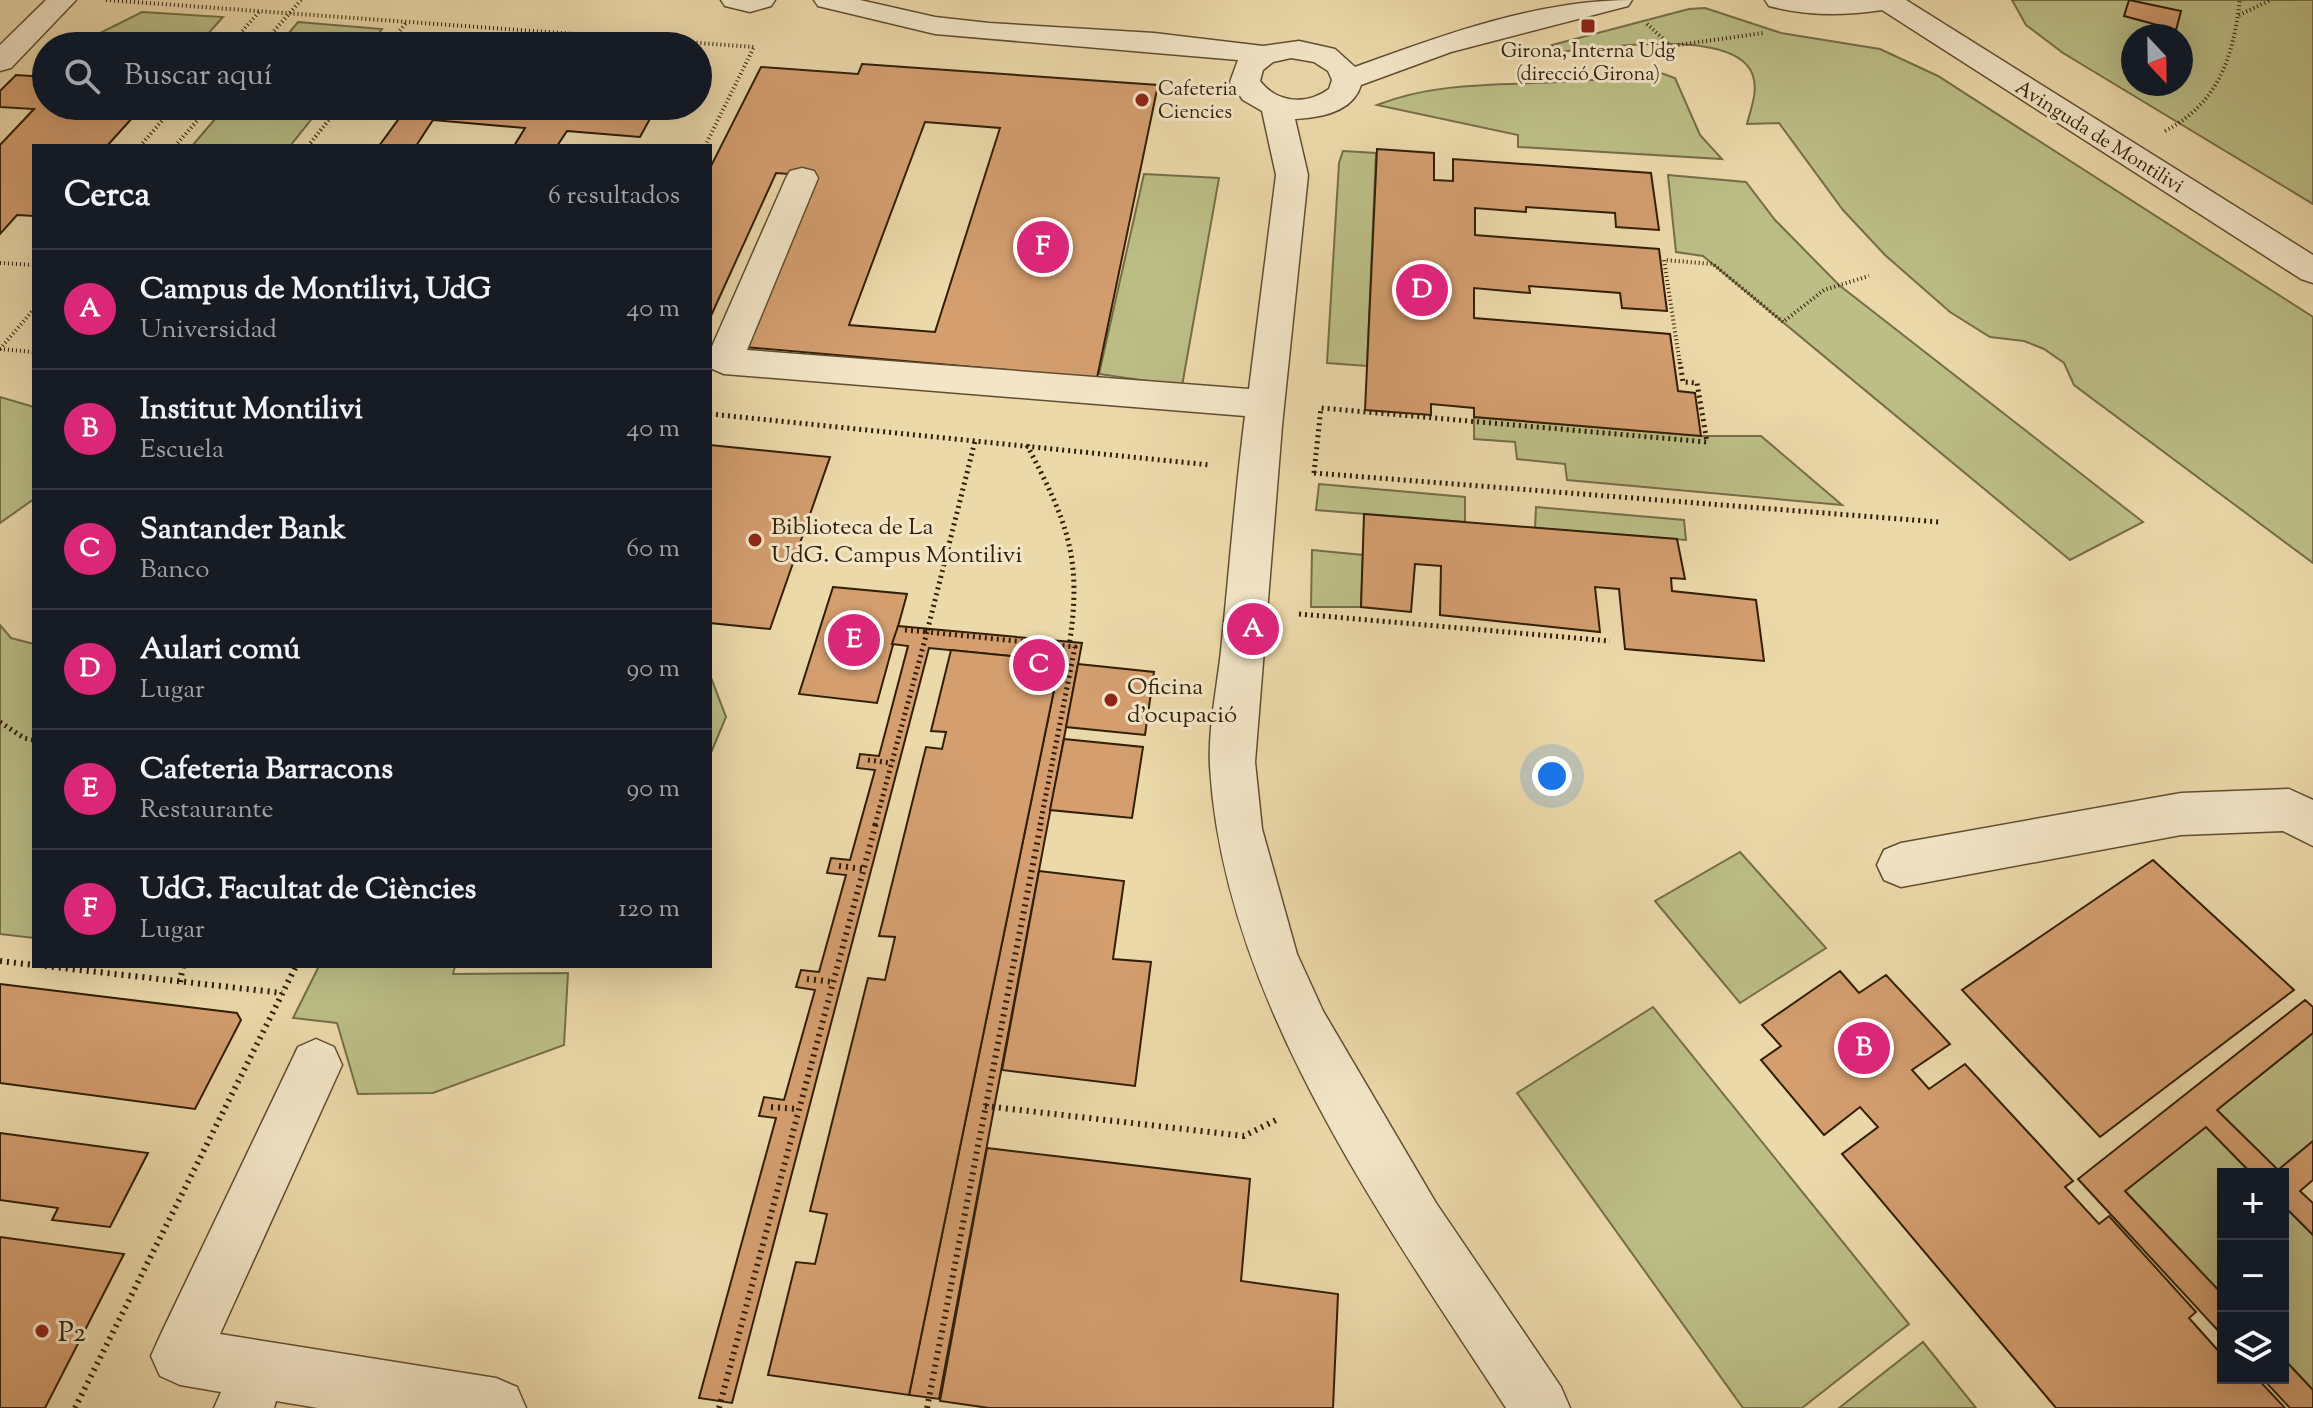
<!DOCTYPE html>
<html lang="es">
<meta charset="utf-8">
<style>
body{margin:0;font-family:"Sorts Mill Goudy",serif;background:#20242c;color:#f1f3f6}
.controls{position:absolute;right:24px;bottom:24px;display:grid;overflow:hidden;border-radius:0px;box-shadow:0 8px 32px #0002}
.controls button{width:72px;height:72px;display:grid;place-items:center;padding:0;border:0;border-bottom:2px solid #363941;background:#171b24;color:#f1f3f6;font:40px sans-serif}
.compass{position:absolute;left:2121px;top:24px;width:72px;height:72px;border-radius:50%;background:#171b24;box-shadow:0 8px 32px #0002;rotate:158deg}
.you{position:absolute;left:1552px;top:776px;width:28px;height:28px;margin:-20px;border:6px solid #fff;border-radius:50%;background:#1a73e8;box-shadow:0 0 0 12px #1a73e833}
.badge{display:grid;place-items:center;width:52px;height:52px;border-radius:50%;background:#db2777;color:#fff;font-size:26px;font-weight:700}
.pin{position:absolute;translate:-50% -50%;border:4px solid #fff;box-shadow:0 2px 8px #0006}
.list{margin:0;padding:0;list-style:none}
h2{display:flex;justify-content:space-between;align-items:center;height:104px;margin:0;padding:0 32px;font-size:34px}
h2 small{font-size:26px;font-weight:400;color:#9ea1a6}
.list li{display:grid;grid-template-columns:52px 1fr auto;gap:24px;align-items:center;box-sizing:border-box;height:120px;padding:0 32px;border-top:2px solid #363941}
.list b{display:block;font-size:30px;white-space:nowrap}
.list p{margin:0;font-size:26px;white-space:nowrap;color:#9ea1a6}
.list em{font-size:26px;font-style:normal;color:#9ea1a6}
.icon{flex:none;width:44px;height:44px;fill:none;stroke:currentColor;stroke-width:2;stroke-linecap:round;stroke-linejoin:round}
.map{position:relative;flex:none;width:2313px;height:1408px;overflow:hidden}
.search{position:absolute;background:#171b24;box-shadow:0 8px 32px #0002;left:32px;top:32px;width:680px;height:88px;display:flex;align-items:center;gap:20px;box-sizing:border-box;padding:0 28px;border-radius:44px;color:#9ea1a6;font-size:30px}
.panel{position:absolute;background:#171b24;box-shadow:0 8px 32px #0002;left:32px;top:144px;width:680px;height:824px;border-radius:0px}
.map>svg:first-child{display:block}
.green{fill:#bcbe86;stroke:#766e47;stroke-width:2;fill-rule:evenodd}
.building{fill:#d49e6f;stroke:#311e08;stroke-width:2;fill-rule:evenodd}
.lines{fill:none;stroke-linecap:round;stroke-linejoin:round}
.minor-casing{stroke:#604d30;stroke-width:3}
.path-far2{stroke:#311e08;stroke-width:4;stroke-dasharray:1 3;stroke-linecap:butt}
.path-far1{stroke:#311e08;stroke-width:5;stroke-dasharray:2 4;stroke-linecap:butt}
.path{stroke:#311e08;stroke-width:6;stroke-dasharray:2 5;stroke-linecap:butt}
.minor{fill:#f3e6c8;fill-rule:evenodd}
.poi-dot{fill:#8f2418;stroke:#f3e6c8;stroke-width:3}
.labels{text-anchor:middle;stroke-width:6;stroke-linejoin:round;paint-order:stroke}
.far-poi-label{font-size:20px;fill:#311e08;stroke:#f3e6c8}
.far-street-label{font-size:20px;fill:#311e08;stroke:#f3e6c8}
.poi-label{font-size:24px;fill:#311e08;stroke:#f3e6c8;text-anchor:start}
.near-poi-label{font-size:28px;fill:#311e08;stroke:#f3e6c8;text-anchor:start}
</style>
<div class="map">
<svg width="2313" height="1408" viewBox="0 0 2313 1408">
<rect width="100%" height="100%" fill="#ecd9aa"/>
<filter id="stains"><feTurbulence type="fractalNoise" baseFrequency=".0025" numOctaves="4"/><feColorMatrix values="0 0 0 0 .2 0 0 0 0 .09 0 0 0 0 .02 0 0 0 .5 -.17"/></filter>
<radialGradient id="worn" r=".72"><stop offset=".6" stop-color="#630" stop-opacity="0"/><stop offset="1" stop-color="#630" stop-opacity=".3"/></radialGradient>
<g class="green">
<path d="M2012 0H2313V204L2063 53 2026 25ZM2133 36H2181V84H2133Z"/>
<path d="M1705 8 1781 33 1880 49 1938 76 2313 317V563L2074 385 2064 363 2044 349 2024 341 1990 337 1950 312 1885 255 1843 210 1779 123 1747 124C1751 108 1758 92 1753 76 1738 26 1597 48 1560 52L1552 45 1689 9Z"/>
<path d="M142 12 223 17 197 46H74Z"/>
<path d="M298 22 382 29 369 46H278Z"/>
<path d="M1655 71 1675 78 1700 135 1722 159 1518 147V135L1377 105C1440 80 1509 86 1576 81 1603 80 1629 75 1655 71Z"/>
<path d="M226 106H322L290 146H192Z"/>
<path d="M1343 151 1376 153 1367 366 1327 363 1339 163Z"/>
<path d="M1144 174 1219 178 1182 386 1099 374Z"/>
<path d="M1668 175 1746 182 1775 220 1839 285 2143 522 2070 560 1703 256 1676 252Z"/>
<path d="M0 397 34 407V499L0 523Z"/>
<path d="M1474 417 1701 436H1761L1842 505 1567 480 1565 464 1517 459 1515 442 1474 439Z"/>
<path d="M1319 484 1465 497V522L1316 510Z"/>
<path d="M1536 507 1684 520 1686 540 1535 528Z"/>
<path d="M1312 550 1363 555 1361 607H1311Z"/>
<path d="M0 625 11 638 34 644V938L0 934Z"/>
<path d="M710 675 726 717 710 755Z"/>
<path d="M1740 852 1826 948 1740 1003 1655 901Z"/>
<path d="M319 966H455L453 974 568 973 564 1045 433 1093 358 1094 337 1023 293 1018Z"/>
<path d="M1653 1007 1909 1324 1802 1408H1743L1517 1093Z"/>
<path d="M2313 1033V1141L2278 1170 2217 1110Z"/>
<path d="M2206 1127 2252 1174H2223V1295L2125 1191Z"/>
<path d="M2283 1205 2313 1235V1390L2283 1358Z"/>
<path d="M1923 1342 1976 1408H1839Z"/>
</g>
<g class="building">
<path d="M2129 0 2181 11 2176 30 2124 16Z"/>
<path d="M421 33 607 46H411Z"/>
<path d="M862 64 1158 85 1097 378 744 347 816 176 776 173 710 318V168L761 67 858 74ZM925 122 1000 128 935 332 849 325Z"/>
<path d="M16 75 46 77V106H143L107 146H34V216L17 215 0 234V145L34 109 0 107V91Z"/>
<path d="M369 106H593L589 114 626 116 631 106H657L640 137 567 131 557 146H514L525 128 433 120 416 146H379L400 117 363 114Z"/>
<path d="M1377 149 1434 153V180L1453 181V159L1651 173 1659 230 1616 227 1615 213 1526 207V212L1475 208V235L1659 249 1667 311 1622 308 1620 293 1529 286 1530 293 1474 288V318L1670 334 1678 391 1695 393 1701 436 1474 417V408L1431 404V415L1365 410Z"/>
<path d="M710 445 830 457 770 629 710 623Z"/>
<path d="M1364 514 1677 539 1685 579 1671 578 1672 591 1756 600 1764 661 1625 649 1619 589 1595 587 1600 632 1440 615 1441 566 1415 564 1411 612 1361 607Z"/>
<path d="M833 587 907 594 877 703 799 694Z"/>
<path d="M898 626 1082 643 939 1399 909 1395 1060 661 929 648 732 1403 699 1398 776 1118 759 1116 764 1097 784 1100 815 990 796 987 801 970 819 972 846 875 827 873 831 858 850 860 875 770 857 768 860 754 879 756 908 646 892 644Z"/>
<path d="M951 650 1060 661 909 1395 768 1375 796 1262 815 1264 827 1214 810 1211 868 978 885 980 895 937 879 936 926 747 942 749 946 732 931 731Z"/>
<path d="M1078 664 1154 672 1145 735 1066 727Z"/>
<path d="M1064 739 1143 747 1132 818 1050 810Z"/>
<path d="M2153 860 2294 990 2100 1137 1962 990Z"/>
<path d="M1039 871 1124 881 1113 959 1151 962 1135 1086 1002 1070Z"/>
<path d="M1840 971 1859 993 1886 975 1950 1044 1912 1070 1929 1089 1965 1064 2073 1181 2065 1187 2099 1224 2109 1216 2196 1312 2189 1318 2223 1356V1378H2257L2285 1408H2056L1842 1154 1878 1127 1860 1107 1824 1135 1761 1060 1781 1046 1762 1025Z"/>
<path d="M0 984 237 1013 241 1020 195 1109 0 1083Z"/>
<path d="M2305 1000 2313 1007V1033L2217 1110 2278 1170 2313 1141V1180L2300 1191 2313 1203V1235L2283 1205V1174H2252L2206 1127 2125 1191 2223 1295V1336L2078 1179Z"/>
<path d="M0 1133 148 1153 110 1227 52 1220 58 1208 0 1200Z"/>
<path d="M987 1148 1250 1179 1241 1281 1338 1294 1333 1408H989L940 1401Z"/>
<path d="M0 1237 124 1254 45 1408H0Z"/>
<path d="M2283 1358 2313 1390V1408H2290L2262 1378H2283Z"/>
</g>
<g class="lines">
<g class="minor-casing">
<g id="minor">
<path d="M46 0H76L11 68 0 71V45Z"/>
<path d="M721 0H775L771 6 750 12 725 6Z"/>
<path d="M814 0H860L935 17 989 23 1154 33 1263 46 1299 41 1335 49 1355 67C1443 35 1538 0 1632 0L1628 6 1451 52 1361 85C1353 112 1319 118 1295 119L1308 175 1282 426 1255 762 1262 829 1297 954 1323 1011 1436 1203 1561 1387 1570 1408H1506C1383 1219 1223 998 1210 766 1208 729 1217 688 1221 651 1229 573 1235 494 1245 416L724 374 710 368V351L786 178 790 171 802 168 814 171 818 178 747 350 1249 389 1276 175 1262 111 1243 100 1230 82 1238 60 935 34 818 6ZM1291 58 1314 62 1328 71 1332 80 1329 89C1307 105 1278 104 1260 81L1263 70 1273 62Z"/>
<path d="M1765 0H1906L2313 255V283L2301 279 1882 10C1843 16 1808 16 1769 6Z"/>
<path d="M2289 789 2313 800V846L2283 831 2181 835 1901 887 1884 880 1877 865 1884 850 1901 843 2181 793Z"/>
<path d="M316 1039 334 1047 342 1065 220 1334 496 1378 517 1387 526 1408H318L276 1401 274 1408H214L221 1392 180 1385 160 1376 151 1356 160 1336 298 1047Z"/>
</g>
</g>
<g class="path-far2">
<path d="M106 0 754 47"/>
<path d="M2239 15 2271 0"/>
<path d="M1647 24 1671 46 1763 33"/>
<path d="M229 46 259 12"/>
<path d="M261 46 301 0"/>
<path d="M387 46 406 23"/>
<path d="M2165 131C2219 103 2233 57 2240 0"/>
<path d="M140 146 175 106"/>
<path d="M175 146 210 106"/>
<path d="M308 146 340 106"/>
<path d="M705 146 754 47"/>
<path d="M0 263 34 265"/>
<path d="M0 349 34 309"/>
<path d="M0 349 34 352"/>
<path d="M1680 364 1664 260 1713 264 1783 322 1824 290 1869 276"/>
</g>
<g class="path-far1">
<path d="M710 414 1210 465"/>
<path d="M1027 445C1067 522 1083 558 1069 646"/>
<path d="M1314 473 1321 408 1707 442 1697 383 1683 382 1680 362"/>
<path d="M1314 473 1939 522"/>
<path d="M1299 614 1610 641"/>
<path d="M905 630 927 632 975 441"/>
<path d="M0 722 24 738 34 740"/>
<path d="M868 760 892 763"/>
<path d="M875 825 927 632 1075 647 1040 825"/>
</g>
<g class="path">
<path d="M839 866 864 869"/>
<path d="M0 961 34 965"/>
<path d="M45 966 282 993"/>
<path d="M807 979 833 982"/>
<path d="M180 982 183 966"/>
<path d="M985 1106 1244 1136 1276 1120"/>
<path d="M771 1107 798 1109"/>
<path d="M75 1408 296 966"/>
<path d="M719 1408 876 823"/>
<path d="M927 1408 1041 823"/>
</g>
<use href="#minor" class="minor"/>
</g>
<g class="poi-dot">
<rect x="1580" y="18" width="16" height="16" rx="4"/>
<circle cx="1142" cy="100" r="8"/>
<circle cx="755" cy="540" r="8"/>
<circle cx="1111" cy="700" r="8"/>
<circle cx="42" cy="1331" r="8"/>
</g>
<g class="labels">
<g class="far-poi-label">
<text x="1588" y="57">Girona, Interna Udg<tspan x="1588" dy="23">(direcció Girona)</tspan></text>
<text x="1158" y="95" text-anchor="start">Cafeteria<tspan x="1158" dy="23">Ciencies</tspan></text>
</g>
<g class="far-street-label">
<text transform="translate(2100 136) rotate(32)" y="7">Avinguda de Montilivi</text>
</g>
<g class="poi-label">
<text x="771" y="534">Biblioteca de La<tspan x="771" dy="28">UdG. Campus Montilivi</tspan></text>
<text x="1127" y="694">Oficina<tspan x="1127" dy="28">d'ocupació</tspan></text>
</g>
<g class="near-poi-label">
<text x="58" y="1341">P2</text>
</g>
</g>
<rect width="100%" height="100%" filter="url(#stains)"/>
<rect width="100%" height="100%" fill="url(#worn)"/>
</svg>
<div class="controls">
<button>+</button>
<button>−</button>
<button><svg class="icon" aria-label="layers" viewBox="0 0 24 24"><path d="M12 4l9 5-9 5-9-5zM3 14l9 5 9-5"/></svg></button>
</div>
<svg class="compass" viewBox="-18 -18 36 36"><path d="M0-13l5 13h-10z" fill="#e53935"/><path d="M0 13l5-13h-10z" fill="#9ea1a6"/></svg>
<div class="you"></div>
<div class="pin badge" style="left:1253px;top:629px">A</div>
<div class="pin badge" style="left:1864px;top:1048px">B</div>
<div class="pin badge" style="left:1039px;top:665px">C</div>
<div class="pin badge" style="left:1422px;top:290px">D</div>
<div class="pin badge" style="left:854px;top:640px">E</div>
<div class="pin badge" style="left:1043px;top:247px">F</div>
<div class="search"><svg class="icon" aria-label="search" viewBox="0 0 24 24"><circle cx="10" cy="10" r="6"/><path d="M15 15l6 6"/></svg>Buscar aquí</div>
<section class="panel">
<h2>Cerca<small>6 resultados</small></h2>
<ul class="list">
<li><span class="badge">A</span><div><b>Campus de Montilivi, UdG</b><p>Universidad</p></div><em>40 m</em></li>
<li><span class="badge">B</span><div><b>Institut Montilivi</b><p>Escuela</p></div><em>40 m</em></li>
<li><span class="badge">C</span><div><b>Santander Bank</b><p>Banco</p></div><em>60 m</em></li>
<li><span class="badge">D</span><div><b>Aulari comú</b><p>Lugar</p></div><em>90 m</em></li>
<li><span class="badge">E</span><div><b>Cafeteria Barracons</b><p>Restaurante</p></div><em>90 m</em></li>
<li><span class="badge">F</span><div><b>UdG. Facultat de Ciències</b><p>Lugar</p></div><em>120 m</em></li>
</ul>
</section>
</div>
